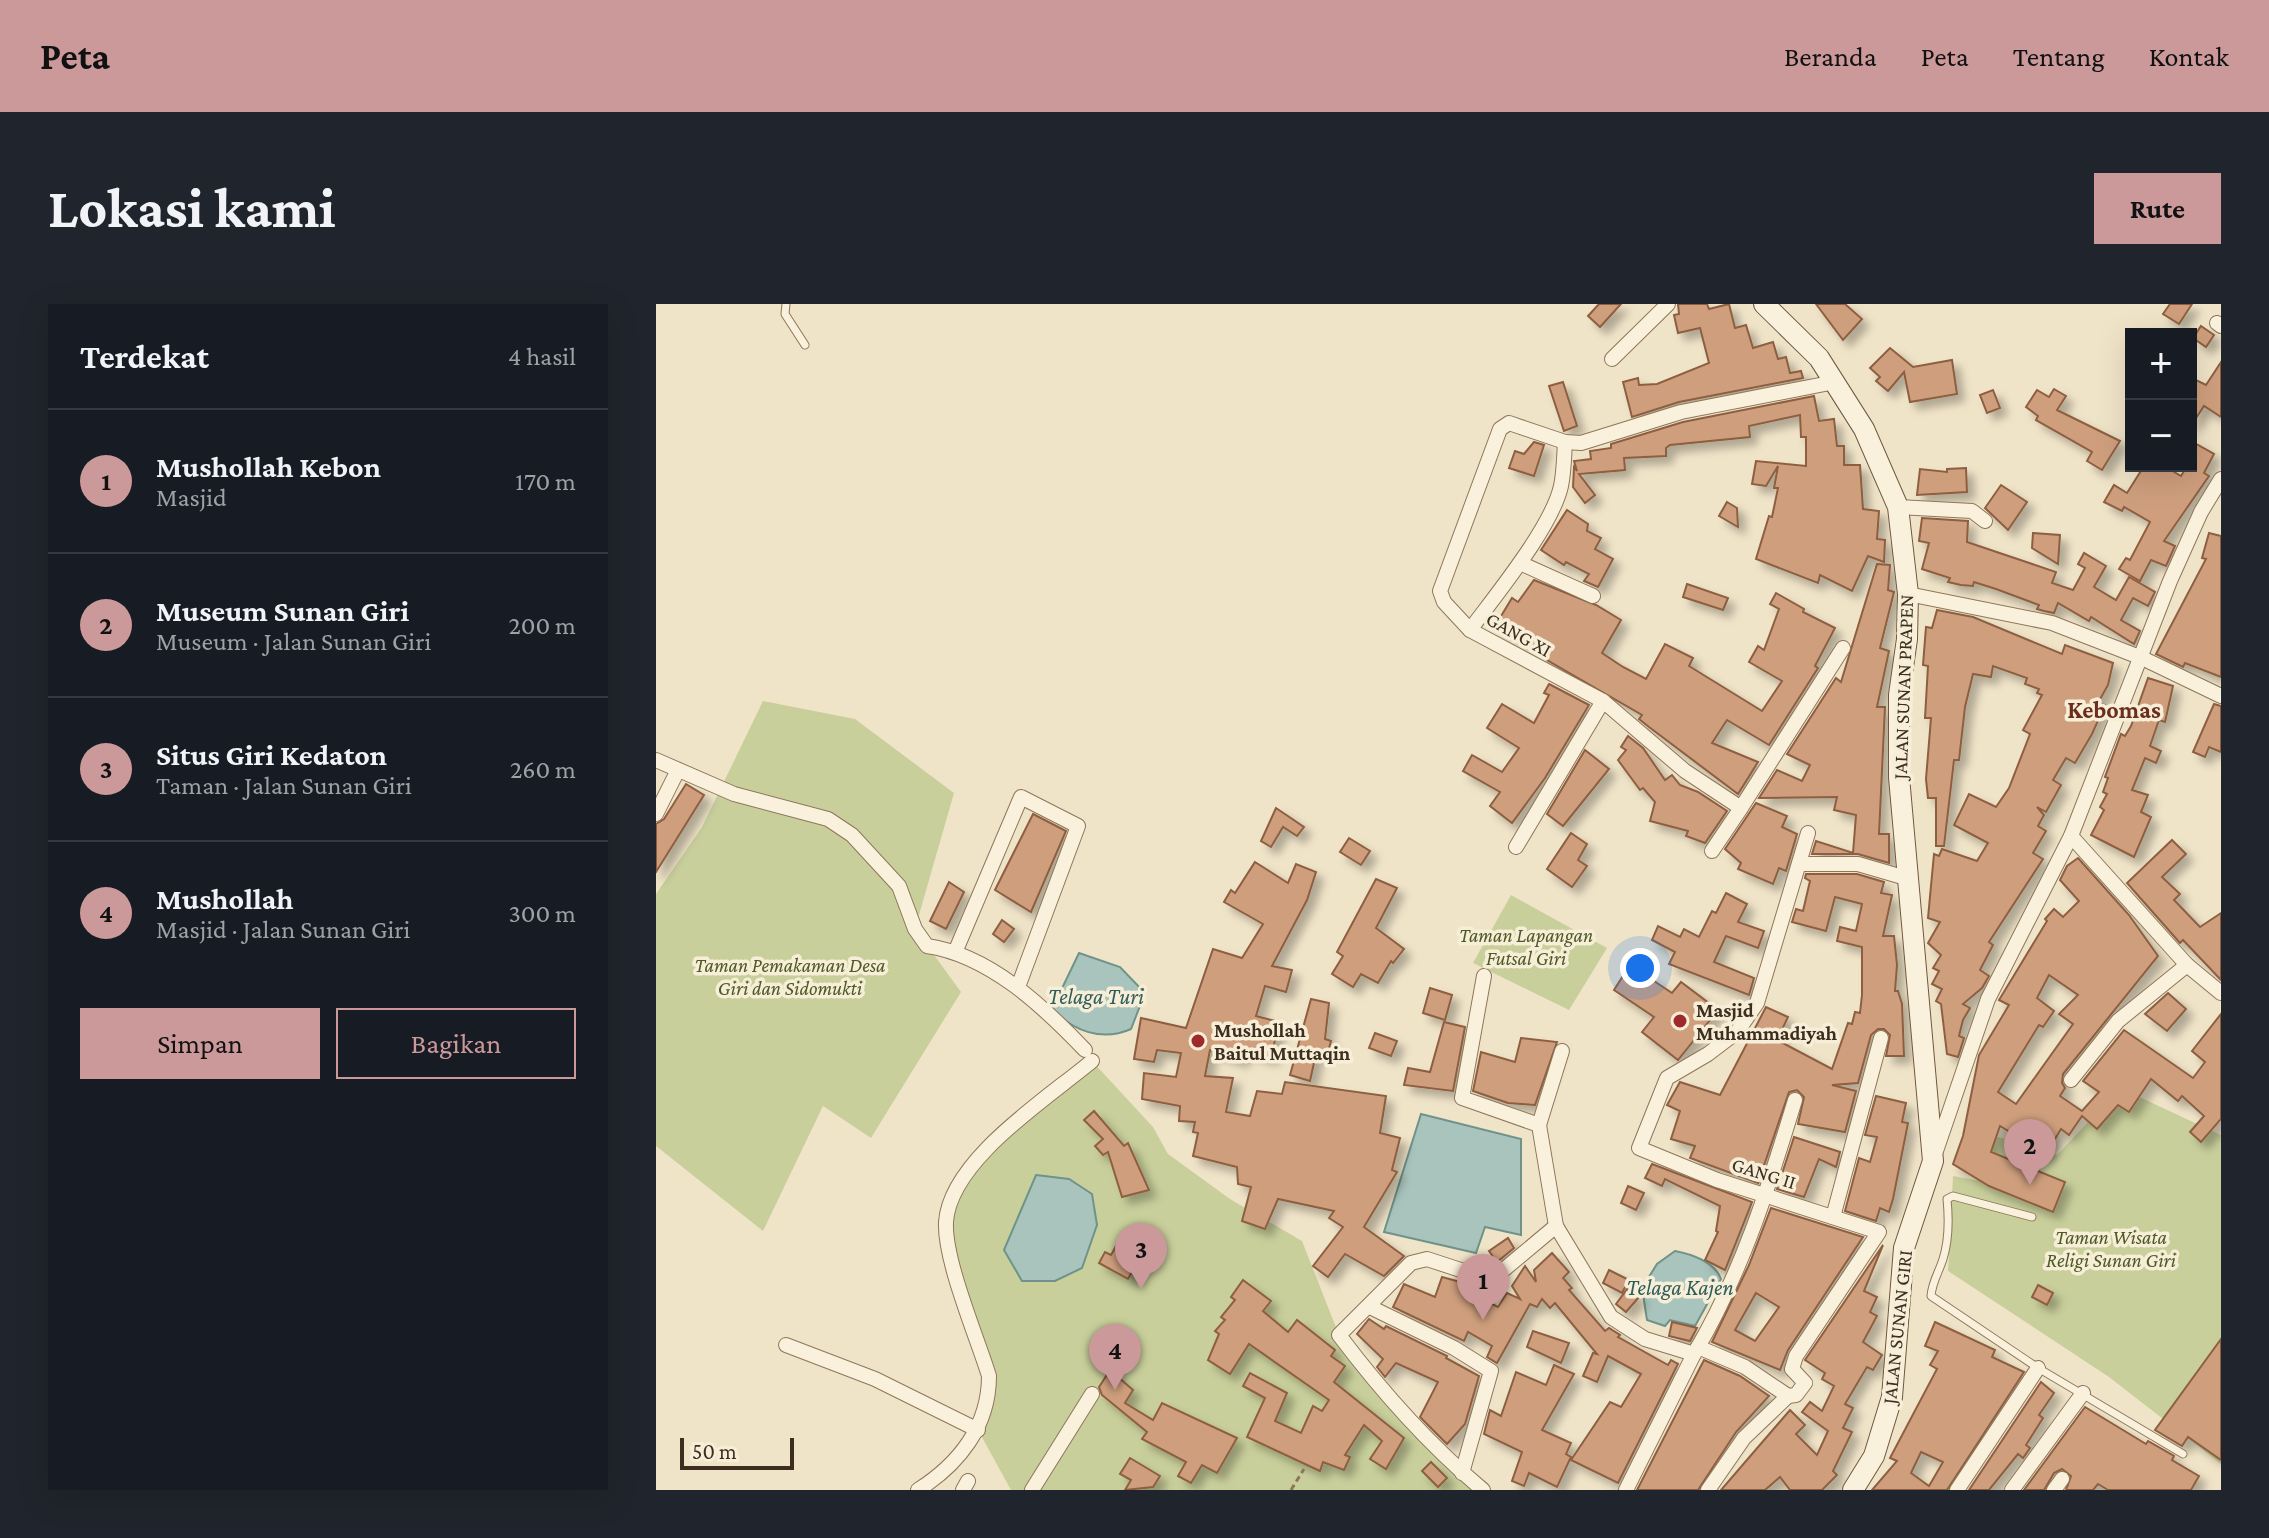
<!DOCTYPE html>
<html lang="id">
<meta charset="utf-8">
<style>
body{margin:0;font-family:"Crimson Pro",serif;background:#20242c;color:#f1f3f6}
.controls{position:absolute;right:24px;top:24px;display:grid;overflow:hidden;border-radius:0px;box-shadow:0 8px 32px #0002}
.controls button{width:72px;height:72px;display:grid;place-items:center;padding:0;border:0;border-bottom:2px solid #363941;background:#171b24;color:#f1f3f6;font:40px sans-serif}
.scale{position:absolute;left:24px;bottom:20px;width:114px;box-sizing:border-box;padding-left:8px;border:4px solid #3d2e20;border-top:0;font-size:22px;line-height:28px;white-space:nowrap;color:#3d2e20;-webkit-text-stroke:6px #f7eed8;paint-order:stroke}
.you{position:absolute;left:984px;top:664px;width:28px;height:28px;margin:-20px;border:6px solid #fff;border-radius:50%;background:#1a73e8;box-shadow:0 0 0 12px #1a73e833}
.badge{display:grid;place-items:center;width:52px;height:52px;border-radius:50%;background:#cc999b;color:#111;font-size:26px;font-weight:700}
.pin{position:absolute;translate:-50% -66px;filter:drop-shadow(0 2px 4px #0008)}
.pin::after{content:'';position:absolute;top:42px;width:28px;height:24px;background:inherit;clip-path:polygon(0 0,100% 0,50% 100%)}
.list{margin:0;padding:0;list-style:none}
h2{display:flex;justify-content:space-between;align-items:center;height:104px;margin:0;padding:0 32px;font-size:34px}
h2 small{font-size:26px;font-weight:400;color:#9ea1a6}
.list li{display:grid;grid-template-columns:52px 1fr auto;gap:24px;align-items:center;box-sizing:border-box;height:144px;padding:0 32px;border-top:2px solid #363941}
.list b{display:block;font-size:30px;white-space:nowrap}
.list p{margin:0;font-size:26px;white-space:nowrap;color:#9ea1a6}
.list em{font-size:26px;font-style:normal;color:#9ea1a6}
.actions{display:flex;gap:16px;padding:24px 32px}
.actions a{flex:1;padding:18px 0;border:2px solid #cc999b;border-radius:0px;text-align:center;font-size:28px;color:#cc999b}
.actions .main{background:#cc999b;color:#111}
.map{position:relative;flex:none;width:1565px;height:1186px;overflow:hidden;border-radius:0px}
header{display:flex;align-items:center;gap:48px;box-sizing:border-box;height:112px;padding:0 40px;background:#cc999b;color:#111}
header strong{font-size:38px}
nav{display:flex;gap:44px;margin-inline-start:auto;font-size:28px}
.intro{display:flex;align-items:center;justify-content:space-between;box-sizing:border-box;height:192px;padding:0 48px}
h1{margin:0;font-size:56px}
.button{padding:20px 36px;border-radius:0px;background:#cc999b;color:#111;font-size:28px;font-weight:700}
main{display:flex;gap:48px;padding:0 48px}
aside{flex:1;background:#171b24;border-radius:0px;box-shadow:0 8px 32px #0002}
.map>svg:first-child{display:block}
.green{fill:#c9cf9b}
.water{fill:#a9c4bc;stroke:#6f938a;stroke-width:2}
.building{fill:#cf9f7d;stroke:#8d5f41;stroke-width:2;fill-rule:evenodd;filter:url(#shadow)}
.lines{fill:none;stroke-linecap:round;stroke-linejoin:round}
.service-casing{stroke:#8d765c;stroke-width:9}
.minor-casing{stroke:#8d765c;stroke-width:16}
.secondary-casing{stroke:#6f573f;stroke-width:22}
.path{stroke:#8d765c;stroke-width:3;stroke-dasharray:6 4;stroke-linecap:butt}
.service{stroke:#faf1dc;stroke-width:7}
.minor{stroke:#faf1dc;stroke-width:14}
.secondary{stroke:#faf1dc;stroke-width:20}
.poi-dot{fill:#9e2a2b;stroke:#f7eed8;stroke-width:3}
.labels{text-anchor:middle;stroke-width:7;stroke-linejoin:round;paint-order:stroke}
.street-label{font-size:20px;fill:#3d2e20;stroke:#f7eed8}
.park-label{font-size:20px;font-style:italic;fill:#4d5a26;stroke:#f7eed8}
.poi-label{font-size:20px;font-weight:bold;fill:#3d2e20;stroke:#f7eed8;text-anchor:start}
.water-label{font-size:22px;font-style:italic;fill:#2f5d5a;stroke:#f7eed8}
.quarter-label{font-size:24px;font-weight:bold;fill:#6b2e1e;stroke:#f7eed8}
</style>
<header>
<strong>Peta</strong>
<nav><a>Beranda</a><a>Peta</a><a>Tentang</a><a>Kontak</a></nav>
</header>
<div class="intro"><h1>Lokasi kami</h1><a class="button">Rute</a></div>
<main>
<aside>
<h2>Terdekat<small>4 hasil</small></h2>
<ul class="list">
<li><span class="badge">1</span><div><b>Mushollah Kebon</b><p>Masjid</p></div><em>170 m</em></li>
<li><span class="badge">2</span><div><b>Museum Sunan Giri</b><p>Museum · Jalan Sunan Giri</p></div><em>200 m</em></li>
<li><span class="badge">3</span><div><b>Situs Giri Kedaton</b><p>Taman · Jalan Sunan Giri</p></div><em>260 m</em></li>
<li><span class="badge">4</span><div><b>Mushollah</b><p>Masjid · Jalan Sunan Giri</p></div><em>300 m</em></li>
</ul>
<div class="actions"><a class="main">Simpan</a><a>Bagikan</a></div>
</aside>
<div class="map">
<svg width="1565" height="1186" viewBox="0 0 1565 1186">
<defs>
<filter id="shadow"><feDropShadow dx="7" dy="7" stdDeviation="4" flood-color="#0004"/></filter>
</defs>
<rect width="100%" height="100%" fill="#f0e4c8"/>
<g class="green">
<path d="M107 397 199 415 298 489 259 625 305 688 215 834 167 802 107 927 0 842V590L46 523Z"/>
<path d="M855 591 951 644 913 706 817 659Z"/>
<path d="M436 757 497 823 512 850 574 895 646 937 683 1031 827 1186H355L322 1126 333 1094 290 919 313 866Z"/>
<path d="M1464 784 1565 831V1160L1453 1073 1292 967 1297 872 1325 877 1339 832 1401 851Z"/>
</g>
<g class="water">
<path d="M423 649 464 663 489 689 475 725C446 738 417 727 396 705Z"/>
<path d="M765 810 865 835V931L829 923 820 949 728 928Z"/>
<path d="M380 871 413 875 436 890 441 921 426 964 399 977H366L348 946Z"/>
<path d="M1019 947C1035 950 1059 958 1065 975L1039 1022 1014 1016 1009 1022 991 1016 986 984 1001 960Z"/>
</g>
<g class="building">
<path d="M943 0H965L944 23 932 12Z"/>
<path d="M1022 0H1051L1053 5 1073 0 1079 24 1090 21 1097 44 1117 38 1122 55 1130 53 1134 69 1145 67 1147 74 1023 98 976 113 967 78 982 74 983 81 1001 80 1053 59 1044 24 1022 29 1018 11 1023 10Z"/>
<path d="M1160 0H1189L1206 15 1187 36Z"/>
<path d="M1514 0H1536L1523 20 1507 10Z"/>
<path d="M1545 22 1558 31 1550 43 1537 34Z"/>
<path d="M1234 44 1257 63 1296 56 1301 90 1254 98 1248 68 1232 87 1220 77 1224 73 1214 64Z"/>
<path d="M1565 58V113L1548 102 1535 122V84L1540 76 1550 81Z"/>
<path d="M907 78 921 122 908 127 893 82Z"/>
<path d="M1398 85 1410 92 1401 106 1464 137 1446 166 1431 157 1436 148 1380 116 1382 112 1370 103 1381 86 1393 93Z"/>
<path d="M1337 86 1344 104 1331 109 1324 91Z"/>
<path d="M1158 92 1163 117 1178 115 1181 142H1188V161H1204L1207 205 1223 207 1221 235 1229 236 1228 258 1212 252 1196 287 1164 271 1162 279 1100 255 1113 212 1116 213 1122 184H1118L1122 162 1110 182 1096 180 1100 157 1150 162V133H1145L1144 111 1093 122 1094 133 1014 141 1010 144V152L968 154 969 166 923 170 939 191 929 199 917 183 918 163 921 167 918 157 935 155 934 147 955 144V140L1027 118Z"/>
<path d="M1535 137 1558 150 1548 169 1553 172 1508 237 1519 242 1510 262 1495 256 1484 277 1463 265 1470 254 1474 256 1494 218 1468 203 1466 207 1448 198 1458 181 1471 189 1488 162H1508L1525 172 1531 162H1535Z"/>
<path d="M878 138 888 141 878 172 853 164 859 147 868 150Z"/>
<path d="M1310 164 1311 188 1261 191 1264 165 1291 168V165Z"/>
<path d="M1345 181 1371 198 1352 226 1329 204Z"/>
<path d="M1071 198 1081 204 1082 223 1063 212Z"/>
<path d="M911 206 932 220 931 227 945 234 939 245 957 255 942 283 928 277 933 270 910 258 908 261 885 246Z"/>
<path d="M1266 214 1312 217 1311 238 1400 268 1396 279 1417 286 1429 264 1422 260 1428 249 1450 262 1438 283 1460 296 1473 273 1499 288 1492 302 1477 294 1465 316 1484 327 1478 340 1435 313 1433 317 1402 299 1398 309 1388 307 1381 305 1383 301 1340 285 1318 278 1317 282 1305 281 1292 278 1294 274 1266 265 1273 239 1263 237Z"/>
<path d="M1377 229 1404 231 1402 260 1376 244Z"/>
<path d="M1553 229 1565 232V373L1529 359 1527 363 1500 350 1550 255 1546 254Z"/>
<path d="M1221 260 1234 261 1232 286 1238 288 1224 344 1233 347 1221 403H1229L1223 530H1233V559L1202 550H1156L1160 537 1197 549 1200 511 1178 506 1181 493 1103 494 1121 466 1146 477 1154 461 1131 450 1180 374 1185 378Z"/>
<path d="M878 276 940 301 965 316 946 349 967 363 990 375 1009 340 1037 354 1033 362 1106 407 1126 377 1093 358 1102 342 1108 346 1123 305 1114 300 1120 289 1148 305 1147 308 1179 324 1159 362 1162 364 1113 441 1071 416 1056 439 1102 458 1082 490 993 423 983 415 986 411 884 352 886 347 839 322 856 294 862 298Z"/>
<path d="M1031 280 1072 294 1067 306 1027 293Z"/>
<path d="M1281 306 1317 313 1406 350 1409 341 1457 359 1452 381 1442 399 1449 401 1436 430 1419 459 1410 454 1397 476 1405 481 1390 508 1381 503 1388 511 1382 522 1390 527 1377 549 1387 555 1333 638 1337 641 1324 666 1333 672 1326 684 1307 700 1314 704 1307 716 1303 732 1308 734 1302 753 1291 750 1285 700 1280 697 1286 685 1276 680 1283 667 1277 664 1285 651 1272 639 1284 618 1272 614 1278 550 1283 552 1286 545 1321 557 1332 539 1298 521 1313 490 1340 503 1353 484 1374 430 1367 426 1386 391 1381 389 1383 385 1369 380 1371 374 1337 362 1335 373 1317 370 1309 403 1303 456H1298L1288 542H1280V494H1272L1270 475 1275 414H1269L1272 362 1267 361 1270 323 1276 324Z"/>
<path d="M1492 374 1517 382 1509 418 1503 416 1494 442 1505 447 1500 459 1489 454 1476 486 1492 491 1485 508 1495 513 1478 553 1435 531 1448 506 1444 503 1451 490 1447 488 1452 474 1449 473 1465 430 1469 432 1475 422Z"/>
<path d="M893 380 933 401 889 474 856 519 834 502 844 488 807 467 816 451 846 468 863 444 831 424 846 400 878 419 893 391 888 389Z"/>
<path d="M1558 400 1565 402V448L1553 443 1549 453 1537 448Z"/>
<path d="M972 432 987 444 1009 476 1016 471 1024 481 1042 488 1071 507 1049 539 1030 532 1032 527 994 517 999 498 987 484 984 486 962 456 970 446 965 443Z"/>
<path d="M929 446 953 465 907 522 891 510Z"/>
<path d="M30 480 48 491 0 568V520L8 515Z"/>
<path d="M1100 499 1131 512 1126 523 1141 530 1130 567 1123 564 1117 580 1082 565 1085 559 1069 545Z"/>
<path d="M620 504 648 523 641 532 627 523 615 543 605 537Z"/>
<path d="M377 510 410 527 375 608 339 586Z"/>
<path d="M915 529 931 540 922 556 931 562 916 583 891 565Z"/>
<path d="M693 534 714 547 705 561 684 548Z"/>
<path d="M1516 536 1530 550 1506 573 1524 590 1518 596 1544 623 1565 609V676L1527 636 1524 639 1471 579Z"/>
<path d="M1422 554 1473 611 1502 652 1407 770 1406 779 1409 784 1404 792 1426 807 1443 788 1427 777 1468 726 1537 774 1549 758 1536 747 1565 710V815L1545 838 1534 828 1548 812 1526 792 1522 797 1495 775 1473 808 1462 801 1441 825 1426 812 1413 831 1405 825 1390 850 1344 822 1335 848 1409 878 1397 908 1333 882 1297 860 1307 832 1323 751 1353 701 1343 696 1391 617 1389 615 1398 605 1407 613 1423 597 1404 576 1411 562ZM1393 671 1422 691 1403 710 1417 720 1360 800 1342 788 1383 721 1387 723 1398 707 1381 694Z"/>
<path d="M599 558 632 579 640 560 660 568 651 596 616 662 636 666 630 688 609 682 600 712 623 718 615 754 588 746 585 756 554 746 549 772 577 774 570 808 594 812 601 787 626 790 629 778 730 792 724 829 744 834 736 866 741 868 708 923 748 952 728 972 689 950 672 973 657 962 687 923 673 914 678 907 622 895 609 925 586 917 595 883 582 880 581 863 537 852 542 829 537 828 539 818 523 817 524 802 486 795 488 769 520 773 525 749 501 746 498 758 478 755 485 714 530 724 557 645 586 654 607 620 568 598 575 586 579 589Z"/>
<path d="M1150 570H1201L1228 578 1225 589 1236 591 1227 632H1238L1241 661 1239 687H1242L1246 700 1248 752H1230L1234 731 1228 725H1222L1215 731 1202 779 1176 781 1200 787 1189 828 1142 820 1148 793 1141 786 1133 788 1102 879 1034 854 1039 842 1015 835 1024 807 1011 801 1024 778 1064 791 1110 703 1132 713 1121 736 1176 765 1192 719 1196 720 1199 708 1204 709 1206 691V643L1181 637 1184 623 1200 627 1206 600 1179 593 1170 627 1136 618 1140 605 1147 607 1154 577 1149 574Z"/>
<path d="M720 575 741 584 720 624 748 645 737 659 735 657 722 679 705 670 697 683 676 670 687 652 681 648Z"/>
<path d="M293 578 308 588 290 625 274 617Z"/>
<path d="M1070 589 1091 600 1082 618 1108 627 1102 644 1070 632 1058 658 1098 674 1093 691 1013 660 1019 648 996 636 1002 622 1024 633 1028 625 1043 633 1056 607 1060 609Z"/>
<path d="M346 616 358 625 348 638 337 630Z"/>
<path d="M974 661 1016 689 1025 678 1062 706 1022 756 986 728 998 713 958 686Z"/>
<path d="M774 684 796 691 789 716 767 709Z"/>
<path d="M1512 689 1530 705 1511 727 1489 710Z"/>
<path d="M655 695 673 699 669 735 675 737 672 748 661 745 654 777 634 771Z"/>
<path d="M788 718 809 723 797 787 748 781 752 764 774 768Z"/>
<path d="M719 729 741 737 735 752 713 744Z"/>
<path d="M865 734 901 738 879 801 852 799 817 787 825 748 859 758Z"/>
<path d="M1220 792 1250 799 1246 818 1252 819 1237 895 1233 908 1224 904 1220 917 1189 907 1203 854 1214 858 1221 833 1209 831Z"/>
<path d="M438 807 468 842 472 839 493 886 466 893 452 848 447 851 439 842 447 835 428 816Z"/>
<path d="M1138 833 1184 848 1180 863 1163 855 1148 893 1121 885Z"/>
<path d="M996 860 1096 898 1069 966 1049 956 1062 928 1060 927 1064 902 1009 875 1006 882 989 874Z"/>
<path d="M972 882 988 889 980 906 965 899Z"/>
<path d="M1115 904 1207 933 1132 1046 1124 1066 1056 1038 1093 961ZM1100 989 1123 1003 1099 1037 1079 1026Z"/>
<path d="M852 934 858 944 841 958 833 947Z"/>
<path d="M463 937 485 951 472 975 443 959 449 948 455 951Z"/>
<path d="M1227 941 1208 987 1221 993 1214 1008 1221 1012 1207 1038 1226 1051 1217 1066 1211 1063 1189 1100 1197 1104 1187 1124 1196 1128 1177 1167 1181 1171 1166 1186H1134L1124 1173 1109 1186H1065L1134 1106 1149 1121 1140 1130 1161 1151 1172 1127 1146 1108 1154 1098 1166 1107 1178 1082 1166 1075 1169 1069 1149 1056Z"/>
<path d="M896 949 913 968 907 974 916 984 913 986 949 1027 953 1024 964 1031 962 1033 1012 1061 1015 1056 1022 1060 962 1179 915 1156 954 1098 965 1103 985 1070 952 1052 941 1078 927 1072 937 1049 941 1050 899 999 894 1004 886 995 881 1003 874 1000 841 1059 831 1053 836 1042 812 1028 808 1037 737 1003 748 980 779 993 786 973 826 984 822 993 842 1003 851 989 864 995 856 982 869 962 880 978 878 966Z"/>
<path d="M953 966 973 976 966 989 947 979Z"/>
<path d="M587 976 615 997 607 1007 632 1028 641 1016 679 1046 675 1052 689 1062 678 1078 748 1134 730 1165 714 1155 726 1137 708 1121 689 1151 694 1153 688 1166 667 1158 664 1167 591 1133 609 1094 587 1082 594 1069 631 1089 619 1117 645 1129 657 1102 666 1107 673 1096 593 1040 574 1070 552 1056 563 1030 559 1027 569 1016 565 1013 579 996 575 993Z"/>
<path d="M1382 981 1397 989 1391 1001 1376 993Z"/>
<path d="M972 984 983 993 970 1008 960 1000Z"/>
<path d="M713 1015 728 1025 730 1022 791 1052 790 1054 823 1072 809 1120 791 1140 764 1113 782 1078 740 1059 729 1073 721 1063 727 1055 701 1030Z"/>
<path d="M1016 1018 1041 1024 1034 1037 1013 1032Z"/>
<path d="M1279 1018 1339 1046 1336 1053 1368 1068 1291 1186H1216L1241 1157 1234 1154 1281 1065 1274 1061 1282 1047 1269 1042ZM1265 1148 1287 1158 1273 1182 1255 1169Z"/>
<path d="M877 1027 913 1039 905 1059 871 1043Z"/>
<path d="M1565 1035V1156L1532 1133 1526 1142 1499 1126Z"/>
<path d="M1048 1056 1084 1072 1113 1092 1080 1128 1042 1186H981Z"/>
<path d="M898 1061 918 1070 886 1126 915 1139 910 1150 915 1153 901 1183 873 1169 868 1182 856 1177 866 1148 828 1130 834 1106 845 1112 860 1068 890 1081Z"/>
<path d="M454 1066 477 1086 469 1099 497 1116 506 1099 581 1134 561 1169 546 1161 535 1179 522 1172 530 1158 486 1135 491 1128 446 1091 443 1083Z"/>
<path d="M1385 1078 1398 1089 1383 1111 1387 1114 1370 1141 1374 1144 1367 1154 1362 1150 1333 1186H1313Z"/>
<path d="M1429 1103 1490 1140 1492 1137 1518 1152 1516 1156 1543 1172 1535 1186H1452L1442 1180 1437 1186H1410L1415 1172 1406 1165 1398 1169 1388 1186H1368Z"/>
<path d="M474 1154 504 1172 497 1183 469 1186 475 1176 464 1170Z"/>
<path d="M775 1158 791 1174 782 1183 766 1167Z"/>
</g>
<g class="lines">
<g class="service-casing">
<g id="service">
<path d="M130 0 129 10 149 41"/>
<path d="M1376 913 1297 892 1291 895C1293 915 1293 936 1287 955 1283 968 1276 978 1275 992L1382 1064 1527 1150"/>
</g>
</g>
<g class="minor-casing">
<g id="minor">
<path d="M1561 19 1565 22"/>
<path d="M956 55 1012 0"/>
<path d="M1179 78 1025 108 925 139 909 138 853 119 844 125 784 287 788 298 814 326 947 397 1029 467 1085 504 1187 344"/>
<path d="M1242 203 1316 207 1329 217"/>
<path d="M864 259 937 292"/>
<path d="M1252 290 1396 319 1486 354 1565 392"/>
<path d="M814 326C839 292 896 223 905 182 908 168 908 153 909 138"/>
<path d="M0 456 78 490 172 515 196 531 243 582 259 625 271 642C333 651 387 702 429 746"/>
<path d="M0 510 22 466"/>
<path d="M1415 532 1531 661 1565 689"/>
<path d="M860 543 947 397"/>
<path d="M1056 547 1085 504"/>
<path d="M1143 560H1202L1250 574"/>
<path d="M300 646 365 493 422 522 362 683"/>
<path d="M828 672 806 794 883 821 900 922 955 1013 989 1035 1038 1050C1086 969 1112 885 1139 796"/>
<path d="M1415 776 1462 717 1531 661"/>
<path d="M883 821 906 747"/>
<path d="M1280 847 1332 695 1415 532 1514 277 1545 208 1565 175"/>
<path d="M1177 913 1225 734"/>
<path d="M714 1003 798 1044 835 1067 806 1169"/>
<path d="M130 1041 219 1075 322 1126"/>
<path d="M1042 1043 1089 1063 1132 1092 1088 1134 1052 1186"/>
<path d="M1132 1092 1140 1091 1149 1079 1136 1065 1140 1052 1223 928 1061 876 983 844 1011 774 1052 750 1081 728 1101 699 1152 529"/>
<path d="M262 1186C303 1160 333 1122 333 1072 321 1033 288 956 290 918 294 856 392 794 436 757"/>
<path d="M307 1186 312 1177"/>
<path d="M376 1186 436 1090"/>
<path d="M827 1186C772 1140 726 1088 683 1031L755 959 771 955 829 974 839 973 900 922"/>
<path d="M970 1186 1038 1050"/>
<path d="M1301 1186 1382 1064"/>
<path d="M1356 1186 1427 1089"/>
<path d="M1398 1186 1406 1175"/>
</g>
</g>
<g class="secondary-casing">
<path id="secondary" d="M1108 0 1163 54 1208 125 1242 203 1252 290 1251 335 1243 391V473L1277 857 1248 944 1236 1093 1218 1152 1197 1186"/>
</g>
<path class="path" d="M635 1186 648 1165"/>
<use href="#service" class="service"/>
<use href="#minor" class="minor"/>
<use href="#secondary" class="secondary"/>
</g>
<g class="poi-dot">
<circle cx="1024" cy="717" r="8"/>
<circle cx="542" cy="737" r="8"/>
</g>
<g class="labels">
<g class="street-label">
<text transform="translate(863 330) rotate(29)" y="7">GANG XI</text>
<text transform="translate(1247 383) rotate(-88)" y="7">JALAN SUNAN PRAPEN</text>
<text transform="translate(1108 869) rotate(17)" y="7">GANG II</text>
<text transform="translate(1241 1023) rotate(-84)" y="7">JALAN SUNAN GIRI</text>
</g>
<g class="park-label">
<text x="870" y="638">Taman Lapangan<tspan x="870" dy="23">Futsal Giri</tspan></text>
<text x="134" y="668">Taman Pemakaman Desa<tspan x="134" dy="23">Giri dan Sidomukti</tspan></text>
<text x="1455" y="940">Taman Wisata<tspan x="1455" dy="23">Religi Sunan Giri</tspan></text>
</g>
<g class="poi-label">
<text x="1040" y="713">Masjid<tspan x="1040" dy="23">Muhammadiyah</tspan></text>
<text x="558" y="733">Mushollah<tspan x="558" dy="23">Baitul Muttaqin</tspan></text>
</g>
<g class="water-label">
<text x="440" y="700">Telaga Turi</text>
<text x="1024" y="991">Telaga Kajen</text>
</g>
<g class="quarter-label">
<text x="1458" y="414">Kebomas</text>
</g>
</g>
</svg>
<div class="controls">
<button>+</button>
<button>−</button>
</div>
<div class="scale">50 m</div>
<div class="you"></div>
<div class="pin badge" style="left:827px;top:1016px">1</div>
<div class="pin badge" style="left:1374px;top:881px">2</div>
<div class="pin badge" style="left:485px;top:985px">3</div>
<div class="pin badge" style="left:459px;top:1086px">4</div>
</div>
</main>
